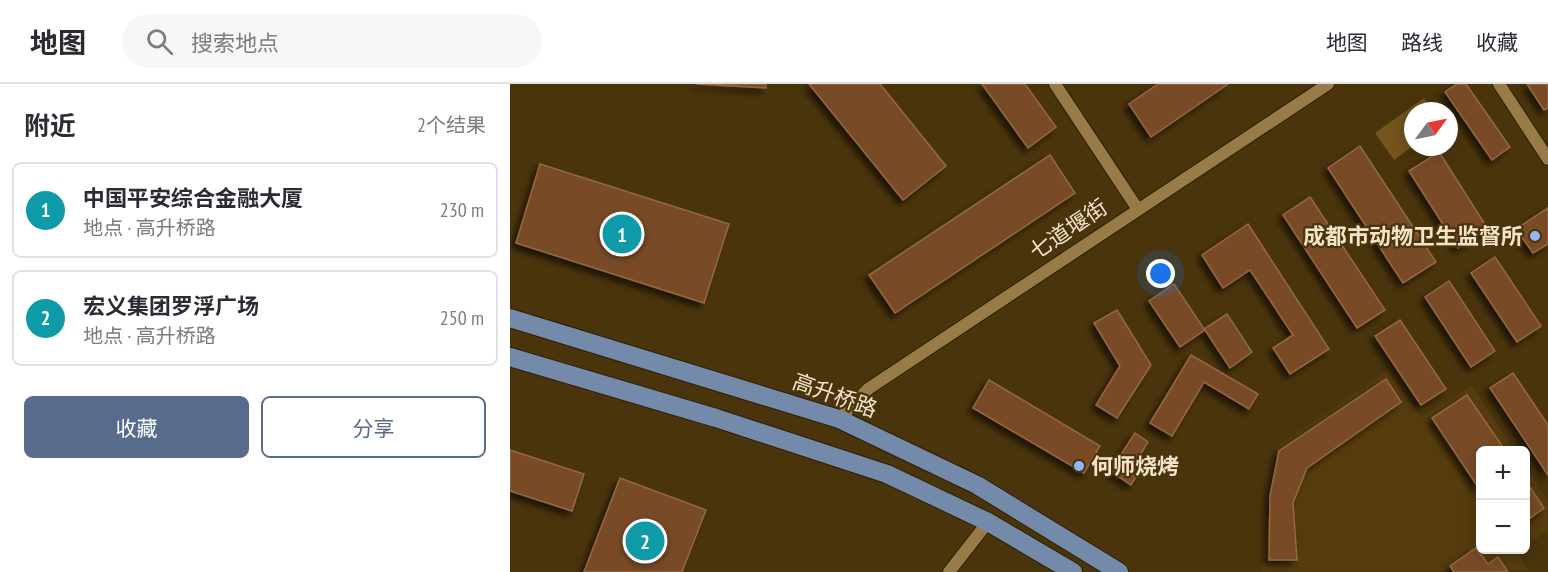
<!DOCTYPE html>
<html lang="zh">
<meta charset="utf-8">
<style>
body{margin:0;font-family:"PT Sans Narrow","Noto Sans SC",sans-serif;background:#f7f7f7;color:#2b2b33}
.controls{position:absolute;right:18px;bottom:18px;display:grid;overflow:hidden;border-radius:9px;box-shadow:0 3px 15px #0003}
.controls button{width:54px;height:54px;display:grid;place-items:center;padding:0;border:0;border-bottom:2px solid #e1e1e2;background:#fff;color:#2b2b33;font:30px sans-serif}
.compass{position:absolute;left:894px;top:18px;width:54px;height:54px;border-radius:50%;background:#fff;box-shadow:0 3px 15px #0003;rotate:57deg}
.you{position:absolute;left:651px;top:190px;width:21px;height:21px;margin:-15px;border:4px solid #fff;border-radius:50%;background:#1a73e8;box-shadow:0 0 0 9px #1a73e833}
.badge{display:grid;place-items:center;width:39px;height:39px;border-radius:50%;background:#576b8d;color:#fff;font-size:20px;font-weight:700}
.pin{position:absolute;translate:-50% -50%;border:3px solid #fff;box-shadow:0 2px 6px #0006}
.list{margin:0;padding:0;list-style:none}
h2{display:flex;justify-content:space-between;align-items:center;height:78px;margin:0;padding:0 24px;font-size:26px}
h2 small{font-size:20px;font-weight:400;color:#7c7c81}
.list li{display:grid;grid-template-columns:39px 1fr auto;gap:18px;align-items:center;box-sizing:border-box;height:96px;margin:0 12px 12px;padding:0 12px;border:2px solid #e1e1e2;border-radius:9px}
.list b{display:block;font-size:22px;white-space:nowrap}
.list p{margin:0;font-size:20px;white-space:nowrap;color:#7c7c81}
.list em{font-size:20px;font-style:normal;color:#7c7c81}
.actions{display:flex;gap:12px;padding:18px 24px}
.actions a{flex:1;padding:14px 0;border:2px solid #576b8d;border-radius:9px;text-align:center;font-size:21px;color:#576b8d}
.actions .main{background:#576b8d;color:#fff}
.icon{flex:none;width:33px;height:33px;fill:none;stroke:currentColor;stroke-width:2;stroke-linecap:round;stroke-linejoin:round}
.map{position:relative;flex:none;width:1038px;height:488px;overflow:hidden}
header{display:flex;align-items:center;gap:36px;box-sizing:border-box;height:84px;padding:0 30px;background:#fff;border-bottom:2px solid #e1e1e2}
header strong{font-size:28px}
nav{display:flex;gap:33px;margin-inline-start:auto;font-size:21px}
.search{width:420px;height:54px;background:#f7f7f7;display:flex;align-items:center;gap:15px;box-sizing:border-box;padding:0 21px;border-radius:33px;color:#7c7c81;font-size:22px}
main{display:flex}
aside{flex:1;background:#fff}
.map>svg:first-child{display:block}
.built{fill:#553c0c}
.green{fill:#74551d}
.building{fill:#784c28;stroke:#946742;stroke-width:1.5;filter:url(#shadow)}
.lines{fill:none;stroke-linecap:round;stroke-linejoin:round}
.street-casing{stroke:#2c1d03;stroke-width:14}
.primary-casing{stroke:#2c1d03;stroke-width:20}
.street{stroke:#997b48;stroke-width:12}
.primary{stroke:#748aaa;stroke-width:18}
.poi-dot{fill:#8db9fc;stroke:#4a340c;stroke-width:2}
.labels{text-anchor:middle;stroke-width:4.5;stroke-linejoin:round;paint-order:stroke}
.street-label{font-size:22px;fill:#f4e3c9;stroke:#4a340c}
.poi-label{font-size:22px;font-weight:bold;fill:#f4e3c9;stroke:#4a340c;text-anchor:end}
</style>
<header>
<strong>地图</strong>
<div class="search"><svg class="icon" aria-label="search" viewBox="0 0 24 24"><circle cx="10" cy="10" r="6"/><path d="M15 15l6 6"/></svg>搜索地点</div>
<nav><a>地图</a><a>路线</a><a>收藏</a></nav>
</header>
<main>
<aside>
<h2>附近<small>2个结果</small></h2>
<ul class="list">
<li><span class="badge" style="background:#0f9aa8">1</span><div><b>中国平安综合金融大厦</b><p>地点 · 高升桥路</p></div><em>230 m</em></li>
<li><span class="badge" style="background:#0f9aa8">2</span><div><b>宏义集团罗浮广场</b><p>地点 · 高升桥路</p></div><em>250 m</em></li>
</ul>
<div class="actions"><a class="main">收藏</a><a>分享</a></div>
</aside>
<div class="map">
<svg width="1038" height="488" viewBox="0 0 1038 488">
<defs>
<filter id="shadow"><feDropShadow dx="-4.5" dy="4.5" stdDeviation="3" flood-color="#0009"/></filter>
</defs>
<rect width="100%" height="100%" fill="#4a340c"/>
<g class="built">
<path d="M878 287 911 333 962 302 1004 366H970V466H1008L1006 467 1019 487 752 488 767 362Z"/>
<path d="M1016 383 1038 417V447L1016 461Z"/>
</g>
<path class="green" d="M914 14 923 27H903V62L884 76 865 49Z"/>
<g class="building">
<path d="M186 0H256V4Z"/>
<path d="M299 0H370L436 82 393 116Z"/>
<path d="M472 0H515L546 43 518 64Z"/>
<path d="M648 0H718L641 53 619 20Z"/>
<path d="M947 0H956L1000 63 982 76 935 8Z"/>
<path d="M1017 0H1038V24L1034 26Z"/>
<path d="M850 62 926 178 893 199 818 84Z"/>
<path d="M929 68 978 145 948 164 899 87Z"/>
<path d="M540 71 565 109 385 229 359 191Z"/>
<path d="M30 80 219 140 194 219 6 159Z"/>
<path d="M800 113 875 226 847 244 773 131Z"/>
<path d="M1038 124V160L1023 169 1006 145Z"/>
<path d="M738 140 819 265 780 290 763 264 783 251 740 186 713 204 692 171Z"/>
<path d="M985 173 1031 242 1007 258 961 189Z"/>
<path d="M939 197 985 267 961 283 915 213Z"/>
<path d="M664 200 694 245 717 230 742 268 720 284 695 246 670 263 639 217Z"/>
<path d="M607 226 641 281 607 334 586 321 610 282 584 239Z"/>
<path d="M890 236 936 305 911 321 865 252Z"/>
<path d="M681 271 748 310 739 325 694 298 662 352 640 339Z"/>
<path d="M1003 289 1038 341V391L980 304Z"/>
<path d="M876 295 891 318 797 384 783 419 787 476H759L760 412 769 367Z"/>
<path d="M479 296 590 362 574 389 463 324Z"/>
<path d="M957 311 995 366H970V406L922 334Z"/>
<path d="M625 349 638 358 623 383 629 388 621 401 600 387Z"/>
<path d="M0 366 74 390 62 427 0 407Z"/>
<path d="M110 394 196 426 172 488H74Z"/>
<path d="M1016 397 1034 424 1016 437Z"/>
<path d="M966 464 978 480 988 473 998 488H944L940 482Z"/>
</g>
<g class="lines">
<g class="street-casing">
<g id="street">
<path d="M545 0 627 124"/>
<path d="M989 0 1038 75"/>
<path d="M329 335 358 305 818 0"/>
<path d="M439 488 478 438"/>
</g>
</g>
<g class="primary-casing">
<g id="primary">
<path d="M0 234 329 335 467 401 609 488"/>
<path d="M0 273 206 334 377 390 478 438 563 488"/>
</g>
</g>
<use href="#street" class="street"/>
<use href="#primary" class="primary"/>
</g>
<g class="poi-dot">
<circle cx="1025" cy="152" r="6"/>
<circle cx="569" cy="382" r="6"/>
</g>
<g class="labels">
<g class="street-label">
<text transform="translate(558 145) rotate(-34)" y="8">七道堰街</text>
<text transform="translate(325 311) rotate(20)" y="8">高升桥路</text>
</g>
<g class="poi-label">
<text x="1013" y="160">成都市动物卫生监督所</text>
<text x="581" y="390" text-anchor="start">何师烧烤</text>
</g>
</g>
</svg>
<div class="controls">
<button>+</button>
<button>−</button>
</div>
<svg class="compass" viewBox="-18 -18 36 36"><path d="M0-13l5 13h-10z" fill="#e53935"/><path d="M0 13l5-13h-10z" fill="#7c7c81"/></svg>
<div class="you"></div>
<div class="pin badge" style="left:112px;top:150px;background:#0f9aa8">1</div>
<div class="pin badge" style="left:135px;top:457px;background:#0f9aa8">2</div>
</div>
</main>
